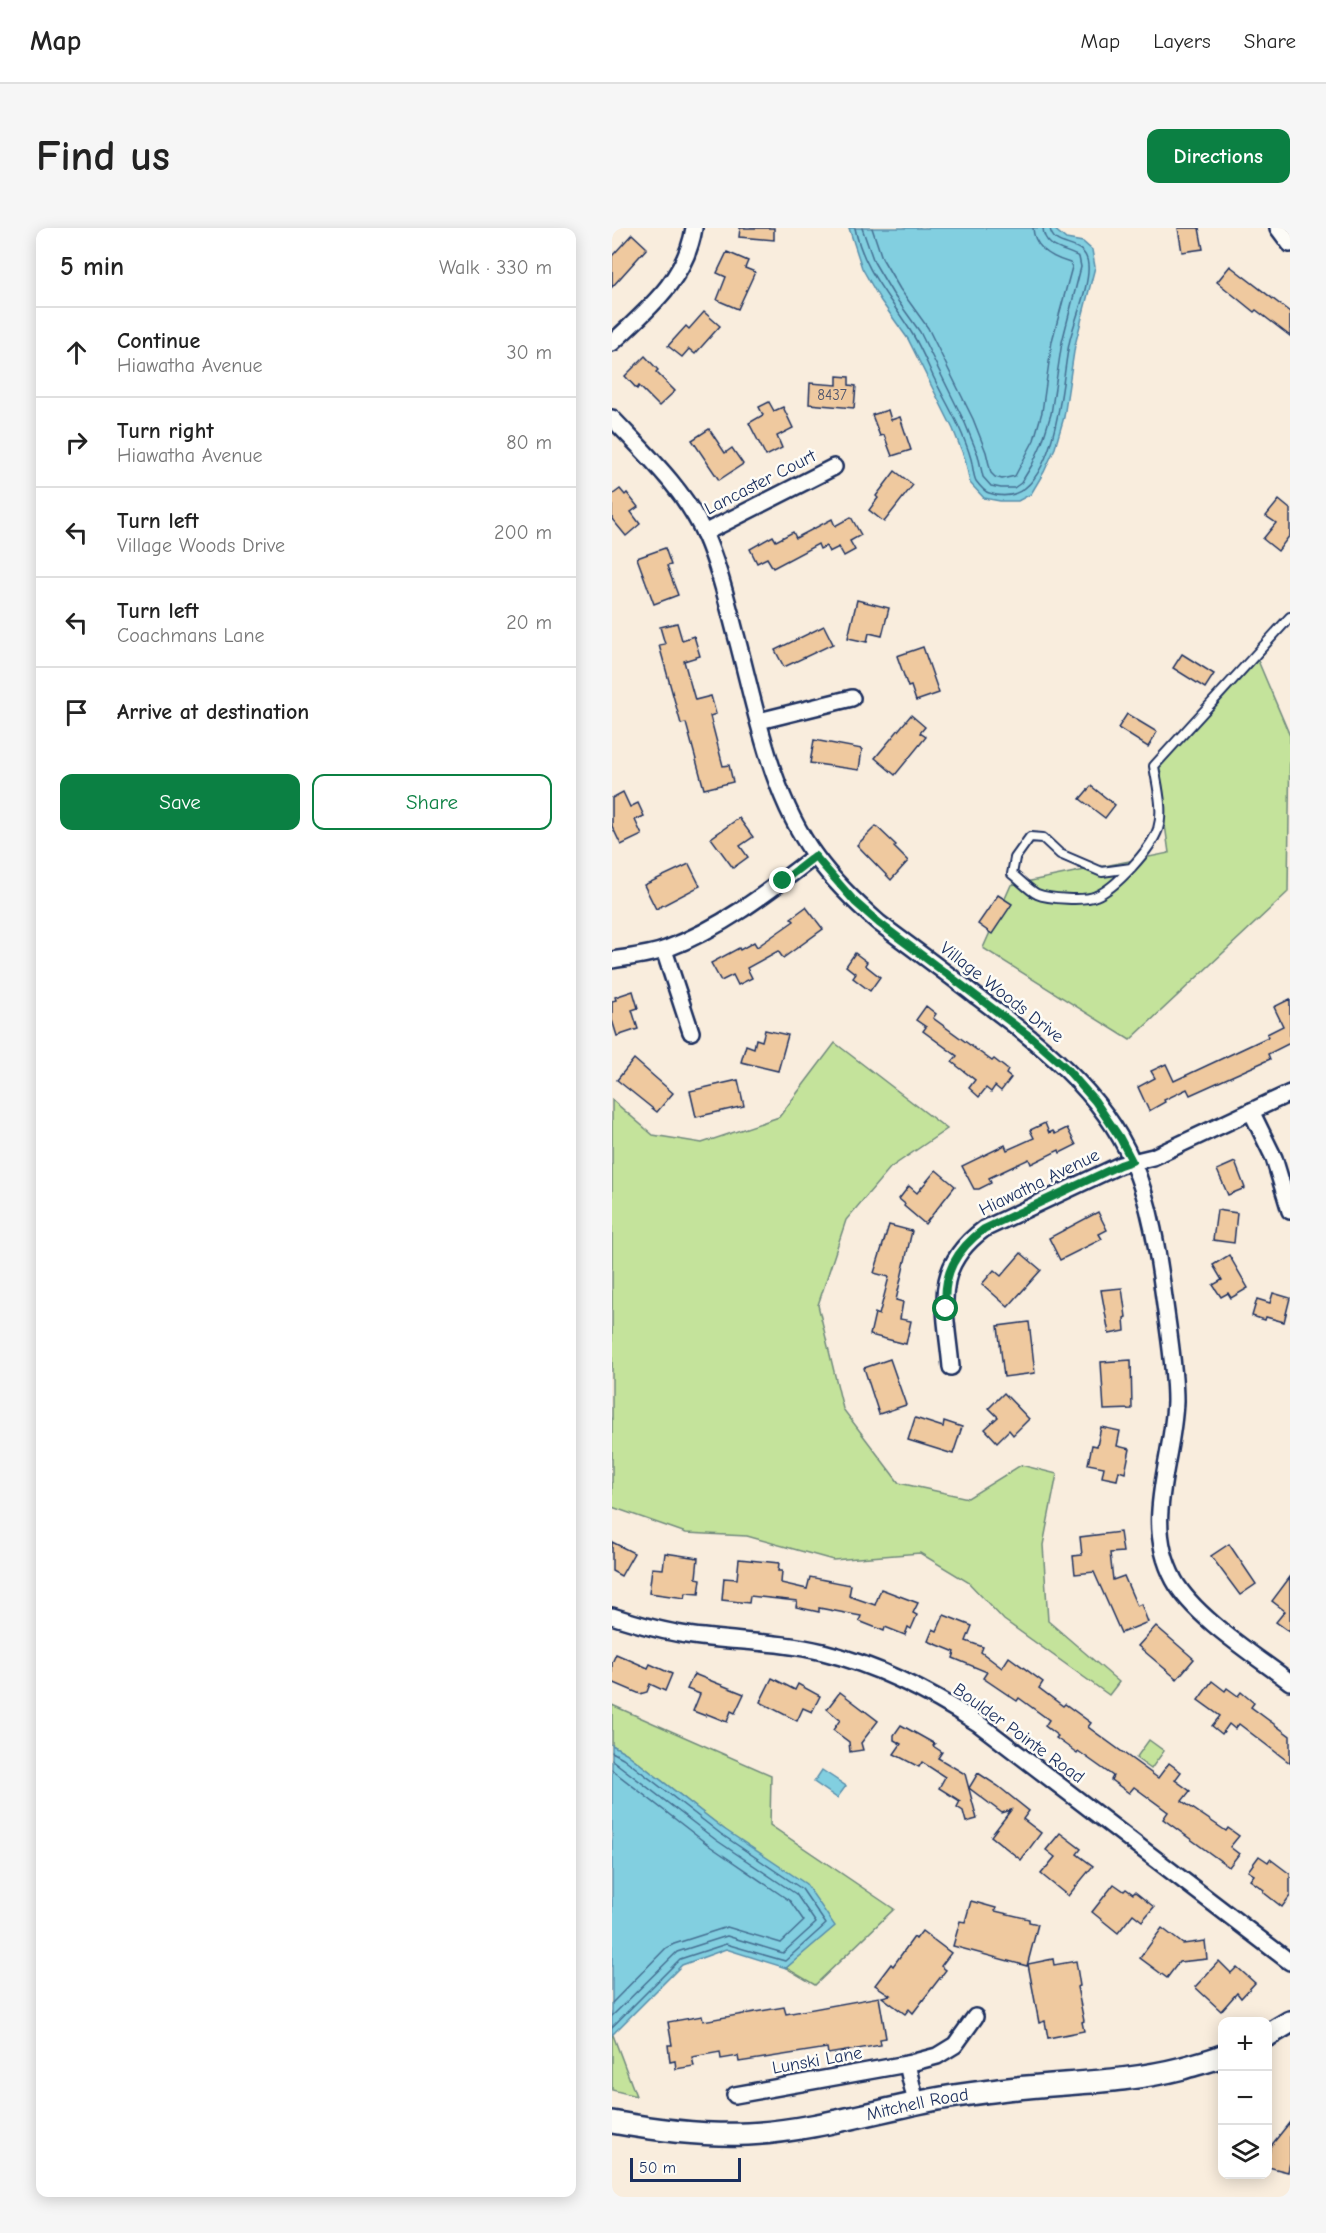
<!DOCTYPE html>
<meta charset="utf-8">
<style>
body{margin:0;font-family:"Comic Neue",sans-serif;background:#f6f6f6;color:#222}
.controls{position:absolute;right:18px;bottom:18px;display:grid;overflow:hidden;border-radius:12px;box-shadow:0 3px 15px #0003}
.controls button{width:54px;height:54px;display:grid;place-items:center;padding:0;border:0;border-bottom:2px solid #e0e0e0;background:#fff;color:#222;font:30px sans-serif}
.scale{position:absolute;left:18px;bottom:15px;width:111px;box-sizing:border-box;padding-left:6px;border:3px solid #1b2f5e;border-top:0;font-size:16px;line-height:21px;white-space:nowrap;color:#1b2f5e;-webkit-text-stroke:4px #fdfcf7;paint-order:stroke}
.stop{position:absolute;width:18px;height:18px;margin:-14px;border:4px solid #0b8043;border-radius:50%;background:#fff}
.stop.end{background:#0b8043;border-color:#fff;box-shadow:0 2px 6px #0008}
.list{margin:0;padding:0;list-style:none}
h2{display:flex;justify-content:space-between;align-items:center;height:78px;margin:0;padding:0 24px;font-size:26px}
h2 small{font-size:20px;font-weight:400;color:#767676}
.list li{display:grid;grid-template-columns:39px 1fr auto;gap:18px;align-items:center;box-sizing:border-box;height:90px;padding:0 24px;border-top:2px solid #e0e0e0}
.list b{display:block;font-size:22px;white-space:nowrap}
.list p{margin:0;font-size:20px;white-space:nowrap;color:#767676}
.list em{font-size:20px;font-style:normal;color:#767676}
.actions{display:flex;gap:12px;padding:18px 24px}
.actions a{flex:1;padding:14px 0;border:2px solid #0b8043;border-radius:12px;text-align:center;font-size:21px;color:#0b8043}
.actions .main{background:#0b8043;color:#fff}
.icon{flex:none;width:33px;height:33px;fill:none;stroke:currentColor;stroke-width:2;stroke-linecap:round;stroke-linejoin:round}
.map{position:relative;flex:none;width:678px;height:1969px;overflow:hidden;border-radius:12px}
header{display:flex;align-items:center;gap:36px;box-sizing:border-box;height:84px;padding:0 30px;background:#fff;border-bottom:2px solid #e0e0e0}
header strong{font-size:28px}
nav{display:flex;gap:33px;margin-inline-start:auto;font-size:21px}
.intro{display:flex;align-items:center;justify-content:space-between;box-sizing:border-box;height:144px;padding:0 36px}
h1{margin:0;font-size:42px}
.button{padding:15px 27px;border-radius:12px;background:#0b8043;color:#fff;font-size:21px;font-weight:700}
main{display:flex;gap:36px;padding:0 36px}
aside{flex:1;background:#fff;border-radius:12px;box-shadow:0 3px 15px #0003}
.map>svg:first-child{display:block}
.green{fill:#c4e39b;stroke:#70897c;stroke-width:1.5}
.water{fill:#82cfe0;stroke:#598fac;stroke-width:1.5}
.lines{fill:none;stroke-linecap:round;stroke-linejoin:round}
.shore{stroke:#446f92;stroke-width:1.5}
.building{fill:#efc99f;stroke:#1b2f5e;stroke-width:1.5}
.lane-casing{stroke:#1b2f5e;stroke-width:12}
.street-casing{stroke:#1b2f5e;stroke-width:20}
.secondary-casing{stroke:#1b2f5e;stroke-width:26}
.lane{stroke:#fdfcf7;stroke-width:8}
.street{stroke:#fdfcf7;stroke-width:15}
.secondary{stroke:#fdfcf7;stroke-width:21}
.route{stroke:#0b8043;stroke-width:8}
.labels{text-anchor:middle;stroke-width:5;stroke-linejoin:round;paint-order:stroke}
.number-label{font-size:15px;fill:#50566e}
.street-label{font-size:18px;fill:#1b2f5e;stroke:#fdfcf7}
</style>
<header>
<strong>Map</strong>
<nav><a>Map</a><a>Layers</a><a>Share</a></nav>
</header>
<div class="intro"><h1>Find us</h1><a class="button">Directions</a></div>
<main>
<aside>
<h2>5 min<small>Walk · 330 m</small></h2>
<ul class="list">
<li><svg class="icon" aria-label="ahead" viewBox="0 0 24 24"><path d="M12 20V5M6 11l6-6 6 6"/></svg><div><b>Continue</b><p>Hiawatha Avenue</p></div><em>30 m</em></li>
<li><svg class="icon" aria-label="right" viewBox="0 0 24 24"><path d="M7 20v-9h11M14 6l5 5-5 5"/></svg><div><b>Turn right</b><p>Hiawatha Avenue</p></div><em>80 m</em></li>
<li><svg class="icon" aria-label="left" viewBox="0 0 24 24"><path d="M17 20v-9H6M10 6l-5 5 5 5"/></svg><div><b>Turn left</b><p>Village Woods Drive</p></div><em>200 m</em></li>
<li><svg class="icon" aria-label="left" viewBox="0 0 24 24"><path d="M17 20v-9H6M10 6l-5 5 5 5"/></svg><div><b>Turn left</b><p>Coachmans Lane</p></div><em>20 m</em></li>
<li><svg class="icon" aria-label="arrive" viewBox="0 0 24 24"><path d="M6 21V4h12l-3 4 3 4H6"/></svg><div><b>Arrive at destination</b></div></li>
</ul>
<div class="actions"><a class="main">Save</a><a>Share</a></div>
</aside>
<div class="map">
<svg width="678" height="1969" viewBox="0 0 678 1969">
<rect width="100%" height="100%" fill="#f9eddd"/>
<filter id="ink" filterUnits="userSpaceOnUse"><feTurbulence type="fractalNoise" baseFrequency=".0167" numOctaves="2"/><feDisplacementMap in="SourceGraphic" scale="12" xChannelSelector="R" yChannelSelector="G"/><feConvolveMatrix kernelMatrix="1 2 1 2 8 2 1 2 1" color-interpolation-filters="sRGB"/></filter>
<g filter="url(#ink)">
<g class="green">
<path d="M644 428 678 508 676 664 518 812 371 720 399 657 557 625 545 540Z"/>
<path d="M223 815 335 901 278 940 234 992 206 1077 231 1181 287 1255 356 1270 409 1237 445 1246 431 1317 436 1393 507 1454 497 1467 392 1392 356 1354 308 1325 221 1332 135 1308 74 1305 0 1279V872L41 907 90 915 167 889Z"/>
<path d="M0 1477 159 1547 158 1597 282 1681 203 1757 174 1740 222 1698 112 1601 14 1525 0 1517Z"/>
<path d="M537 1512 552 1523 539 1541 524 1530Z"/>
<path d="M0 1807H1L24 1868 0 1862Z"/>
</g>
<g class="water">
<path d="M237 0H441L454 11 471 14 480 22 483 39 463 117 452 189 443 220 432 244 419 266 406 273H388L372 270 358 255 353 231 341 201 296 111 269 73 250 40Z"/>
<path d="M0 1517 14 1525 112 1601 194 1656 223 1698 174 1740 114 1721 70 1737 0 1807Z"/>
<path d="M210 1542 234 1558 225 1570 202 1554Z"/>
</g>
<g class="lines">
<g class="shore">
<path d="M243 0C251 42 280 72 301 107 309 120 315 135 321 148 329 165 338 180 346 197 351 208 356 220 359 231 361 238 361 247 364 253 367 257 373 264 377 265 444 288 449 155 457 116 461 95 478 58 476 37 474 9 441 24 438 0"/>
<path d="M250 0 262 34 281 66 308 104 353 195 366 227 371 249 379 258 389 260H402L409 255 420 237 430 215 439 186 450 114 469 39 467 29C453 21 432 21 431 0"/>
<path d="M260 0 270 30 288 61 316 100 361 191 374 224 379 245 383 249 390 251 403 248 422 212 430 184 440 113 460 39 458 35C441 30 422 20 421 0"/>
<path d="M0 1524 11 1530 109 1606 190 1661 214 1696 173 1733 114 1716 68 1731 0 1799"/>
<path d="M0 1532 104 1612 184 1666 204 1695 171 1725 115 1708 65 1724 0 1788"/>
<path d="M0 1542 99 1619 178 1673 192 1693 169 1715 115 1699 62 1716 54 1720 0 1775"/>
</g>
</g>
<g class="building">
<path d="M128 0H162V12L127 9Z"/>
<path d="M566 0H587L591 21 570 24Z"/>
<path d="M20 6 35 20 0 59V28Z"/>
<path d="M115 24 136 33 133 40 143 44 126 81 105 72 114 49 105 45Z"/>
<path d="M618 38 678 84V108L644 82 642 84 605 54Z"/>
<path d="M92 84 108 98 83 126 77 121 70 129 56 118 74 98 77 101Z"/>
<path d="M33 128 46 142 44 144 63 163 47 178 27 158 25 161 13 148Z"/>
<path d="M225 148 237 149V157L244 158 242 180 197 176 198 155 225 157Z"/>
<path d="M157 174 162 183 171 179 181 200 165 208 170 220 154 228 137 195 151 187 147 179Z"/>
<path d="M276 182 279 192 288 189 299 222 280 228 272 207 268 208 260 187Z"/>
<path d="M97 201 113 225 120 220 131 236 107 252 80 212Z"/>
<path d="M283 243 301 257 272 294 257 282 266 270 264 268Z"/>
<path d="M8 261 13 267 15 265 26 279 19 284 28 296 14 308 0 291V267Z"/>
<path d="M667 272 678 281V307L666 323 651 311 664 295 654 288Z"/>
<path d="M239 289 249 307 238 313 243 322 232 328 227 319 217 324 214 318 208 321 206 316 161 340 155 330 145 335 138 321 161 308 164 313 181 304 184 310 220 291 223 298Z"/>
<path d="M53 320 59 337 55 338 66 367 42 376 25 330Z"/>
<path d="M245 372 277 380 270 408 257 405 255 414 236 410Z"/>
<path d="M65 395 70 412 82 408 88 428 72 433 83 472 99 468 104 486 98 488 111 538 117 537 121 554 92 561 74 495 69 496 47 417 53 416 48 399Z"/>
<path d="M212 398 221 416 172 439 163 422Z"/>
<path d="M311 419 327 465 304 473 299 458 296 459 285 428Z"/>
<path d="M570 426 602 446 593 460 561 440Z"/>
<path d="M515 486 545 504 536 519 506 500Z"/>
<path d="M299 487 313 499 308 505 314 509 283 547 263 530Z"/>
<path d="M202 512 250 521 247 542 198 535Z"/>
<path d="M479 558 503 577 493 590 468 571Z"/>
<path d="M11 564 18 579 26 575 32 588 23 592 30 607 9 617 0 598V570Z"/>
<path d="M127 590 141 609 128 618 136 629 121 640 99 610Z"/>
<path d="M264 598 284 617 282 619 296 633 279 652 245 617Z"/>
<path d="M77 636 88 658 44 681 32 657Z"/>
<path d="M386 667 400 676 380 706 366 696Z"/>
<path d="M194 679 211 701 171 730 166 723 135 740 140 750 126 757 121 747 109 753 99 735 127 720 128 722 142 714 145 719 182 693 179 690Z"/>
<path d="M243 725 255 734 253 737 268 749 258 763 241 750 244 746 234 738Z"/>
<path d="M21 763 26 780 20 782 26 801 5 808 0 792V773L4 772 3 769Z"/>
<path d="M678 771V815L656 826 658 831 578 867 575 861 552 872 553 874 537 883 526 859 543 850 539 843 554 836 562 853 656 809 655 806 671 798 662 779Z"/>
<path d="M314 778 324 786 321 790 380 833 382 831 396 842 394 846 399 850 389 863 383 858 379 864 374 860 367 869 357 860 363 852 340 834 345 828 311 803 314 799 304 792Z"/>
<path d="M153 802 176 807 166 843 129 834 134 817 142 820 144 811 150 813Z"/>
<path d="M22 831 61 865 45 884 5 852Z"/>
<path d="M126 852 132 878 84 889 78 863Z"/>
<path d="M433 895 437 905 441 903 443 906 455 900 464 917 448 925 447 922 419 936 417 931 377 950 379 955 367 961H362L350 938 393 917 395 922 422 910 418 902Z"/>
<path d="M623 934 633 960 616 967 605 942Z"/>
<path d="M324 942 343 958 313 996 292 978 293 976 287 971 297 958 305 965Z"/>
<path d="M605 982 625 985 622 1015 601 1012Z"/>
<path d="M486 984 495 1002 487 1006 490 1011 448 1032 437 1010Z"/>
<path d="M277 997 300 1003 284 1072 291 1074 288 1091 299 1093 294 1116 258 1107 263 1085 267 1087 277 1049 262 1045Z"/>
<path d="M409 1025 429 1042 396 1079 370 1056 382 1042 389 1048Z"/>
<path d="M617 1027 636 1060 619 1070 616 1065 609 1069 601 1057 610 1052 601 1037Z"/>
<path d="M510 1060 514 1089 512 1090 513 1103 497 1106 489 1062Z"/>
<path d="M661 1065 678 1070 672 1094 654 1089 653 1092 640 1088 645 1071 658 1075Z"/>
<path d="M417 1094 423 1145 392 1149 386 1098Z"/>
<path d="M278 1131 294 1177 267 1186 252 1140Z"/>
<path d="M519 1132 520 1181 492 1182 489 1134Z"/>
<path d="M392 1165 417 1191 401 1207 397 1202 385 1214 373 1201 386 1189 377 1180Z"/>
<path d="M303 1190 331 1199 332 1193 350 1199 341 1226 296 1212Z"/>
<path d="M489 1199 508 1203 505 1218 518 1221 513 1245 507 1243 505 1252 490 1249 492 1239 476 1236 480 1217 485 1218Z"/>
<path d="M508 1304 511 1324 498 1325 501 1352 512 1348 525 1378 529 1376 536 1394 509 1405 482 1344 463 1346 461 1328 470 1327 468 1309Z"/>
<path d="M0 1314 22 1325 9 1348 0 1343Z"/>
<path d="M617 1316 644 1356 628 1367 599 1328Z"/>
<path d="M53 1325 86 1330 84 1350 89 1351 87 1366 74 1365 73 1370 37 1365 40 1340 51 1341Z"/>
<path d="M127 1331 167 1335 166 1343H170L169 1355 195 1361 198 1349 239 1357 237 1368 263 1377 269 1361 306 1375 301 1385 305 1387 299 1401 296 1399 293 1407 273 1399 272 1403 247 1393 249 1388 207 1380V1384L184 1379 185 1373 138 1368 137 1375 110 1372 112 1350 125 1351Z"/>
<path d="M678 1349V1404L664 1394 673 1383 660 1373Z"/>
<path d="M332 1387 360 1398 354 1413 371 1419 369 1424 390 1440 397 1429 431 1454 427 1460 451 1478 453 1476 479 1495 476 1499 546 1550 557 1535 569 1544 563 1552 578 1563 570 1573 614 1603 616 1600 627 1608 618 1619 627 1626 617 1639 551 1591 556 1584 522 1559 517 1565 499 1552 501 1548 466 1523 465 1525 444 1510 446 1508 433 1498 437 1492 407 1470 405 1473 371 1450 375 1444 341 1430 343 1424 316 1413 321 1401 325 1403Z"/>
<path d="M544 1398 582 1431 565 1451 526 1418Z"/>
<path d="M4 1426 36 1440 38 1436 60 1446 53 1463 38 1456 35 1464 28 1466 0 1454V1435Z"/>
<path d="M82 1446 132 1466 123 1485 119 1483 115 1494 95 1486 94 1488 81 1483 88 1466 75 1461Z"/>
<path d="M160 1450 183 1462 186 1456 208 1468 200 1484 191 1480 185 1493 148 1474Z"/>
<path d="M600 1453 613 1463 615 1460 626 1468 629 1464 642 1475 639 1479 678 1508V1535L627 1496 623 1501 617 1496 610 1506 600 1498 608 1488 586 1472Z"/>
<path d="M228 1464 266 1493 249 1515 251 1522 238 1524 237 1514 221 1502 228 1492 215 1481Z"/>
<path d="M289 1497 323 1516 321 1518 330 1524 326 1530 353 1546 365 1591 354 1594 351 1583 345 1579 348 1573 327 1560 333 1549 310 1534 307 1539 282 1526 289 1516 282 1512V1507Z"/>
<path d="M366 1545 386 1558 417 1583 411 1591 429 1605 409 1632 379 1608 399 1582 390 1585 357 1560Z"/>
<path d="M448 1605 469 1621 465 1626 481 1638 456 1668 429 1646 443 1629 434 1622Z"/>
<path d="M647 1628 656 1634 658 1631 678 1646V1668L670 1679 651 1664 652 1662 638 1652 642 1647 636 1643Z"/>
<path d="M502 1656 512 1663 514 1661 521 1666 523 1664 542 1679 530 1693 521 1686 506 1705 480 1684Z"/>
<path d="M359 1673 384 1680 383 1683 417 1691V1694L426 1696 415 1738 341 1718 348 1693 353 1694Z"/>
<path d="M550 1700 571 1716 593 1713 595 1731 567 1734 555 1750 528 1730Z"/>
<path d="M310 1703 339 1725 329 1738 334 1742 324 1755 301 1785 297 1781 293 1786 270 1769 278 1767 263 1757 279 1736 281 1738 302 1709 304 1711Z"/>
<path d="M441 1731 442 1737 464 1733 468 1758 465 1759 472 1793 470 1794 472 1803 436 1810 433 1793 427 1795 416 1736Z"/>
<path d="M607 1733 619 1745 625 1739 643 1755 629 1770 625 1765 609 1783 583 1759Z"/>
<path d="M267 1769 274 1810 268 1811 269 1817 216 1826 215 1820 127 1834 126 1828 109 1831 108 1824 80 1829 82 1838 64 1841 63 1833 58 1834 56 1817H60L56 1794 90 1788 91 1793 172 1779 174 1786Z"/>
<path d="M678 1894V1934L676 1944 656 1939 658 1919Z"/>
</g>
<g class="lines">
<g class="lane-casing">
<path id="lane" d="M519 640 490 644 448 626 431 610 418 609 403 630 400 646C408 652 417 662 425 666 436 671 474 673 484 668 504 660 539 621 546 601 552 582 545 557 542 538L678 389"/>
</g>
<g class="street-casing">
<g id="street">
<path d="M666 0 678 16"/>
<path d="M0 115C36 81 74 51 82 0"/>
<path d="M0 190C34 226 72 261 93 307 107 339 115 373 124 407 144 481 158 566 204 629 222 654 244 675 267 695 299 719 332 743 364 768 424 813 490 862 520 933 541 981 547 1034 554 1084 558 1114 563 1143 563 1173 561 1236 530 1292 562 1352 582 1389 644 1428 678 1454"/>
<path d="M92 305 222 239"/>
<path d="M147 493 240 470"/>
<path d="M52 722 79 804"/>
<path d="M0 732C18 729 38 727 54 721 110 700 156 664 203 628"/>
<path d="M639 883 662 930 678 983"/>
<path d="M339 1139C334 1081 318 1041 372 1001L508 937 541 929 678 865"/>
<path d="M0 1388C25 1396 49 1403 75 1407 120 1414 166 1413 211 1424 268 1438 318 1464 367 1496L678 1734"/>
<path d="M295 1836 304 1875"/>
<path d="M123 1867 295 1836 325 1828 343 1817 363 1789"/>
</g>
</g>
<g class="secondary-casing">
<g id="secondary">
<path d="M656 1807 678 1794"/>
<path id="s1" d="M0 1894C45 1902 90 1908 136 1906 192 1903 246 1888 301 1876 329 1869 358 1866 387 1862 449 1854 509 1856 571 1840 584 1836 598 1833 610 1828"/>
</g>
</g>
<use href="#lane" class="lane"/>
<use href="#street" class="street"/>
<use href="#secondary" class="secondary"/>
</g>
</g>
<g class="lines" filter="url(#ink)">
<path class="route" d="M171 653 203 628 243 674 267 695 420 810 453 839 483 873 508 910 520 933 508 937 372 1001C344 1022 330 1046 334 1081"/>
</g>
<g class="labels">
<g class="number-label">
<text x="220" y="172">8437</text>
</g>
<g class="street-label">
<text transform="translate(148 254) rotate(-27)" y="6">Lancaster Court</text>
<text transform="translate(390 764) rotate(38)" y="6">Village Woods Drive</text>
<text transform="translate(427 954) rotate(-26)" y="6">Hiawatha Avenue</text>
<text transform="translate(407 1505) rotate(36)" y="6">Boulder Pointe Road</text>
<text transform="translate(205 1832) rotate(-10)" y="6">Lunski Lane</text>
<text dy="6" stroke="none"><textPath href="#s1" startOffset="309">Mitchell Road</textPath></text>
</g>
</g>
</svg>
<div class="controls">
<button>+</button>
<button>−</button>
<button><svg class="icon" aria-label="layers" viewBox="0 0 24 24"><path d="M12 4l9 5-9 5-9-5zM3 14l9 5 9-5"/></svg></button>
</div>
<div class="scale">50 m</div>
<div class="stop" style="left:334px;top:1081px"></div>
<div class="stop end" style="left:171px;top:653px"></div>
</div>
</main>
